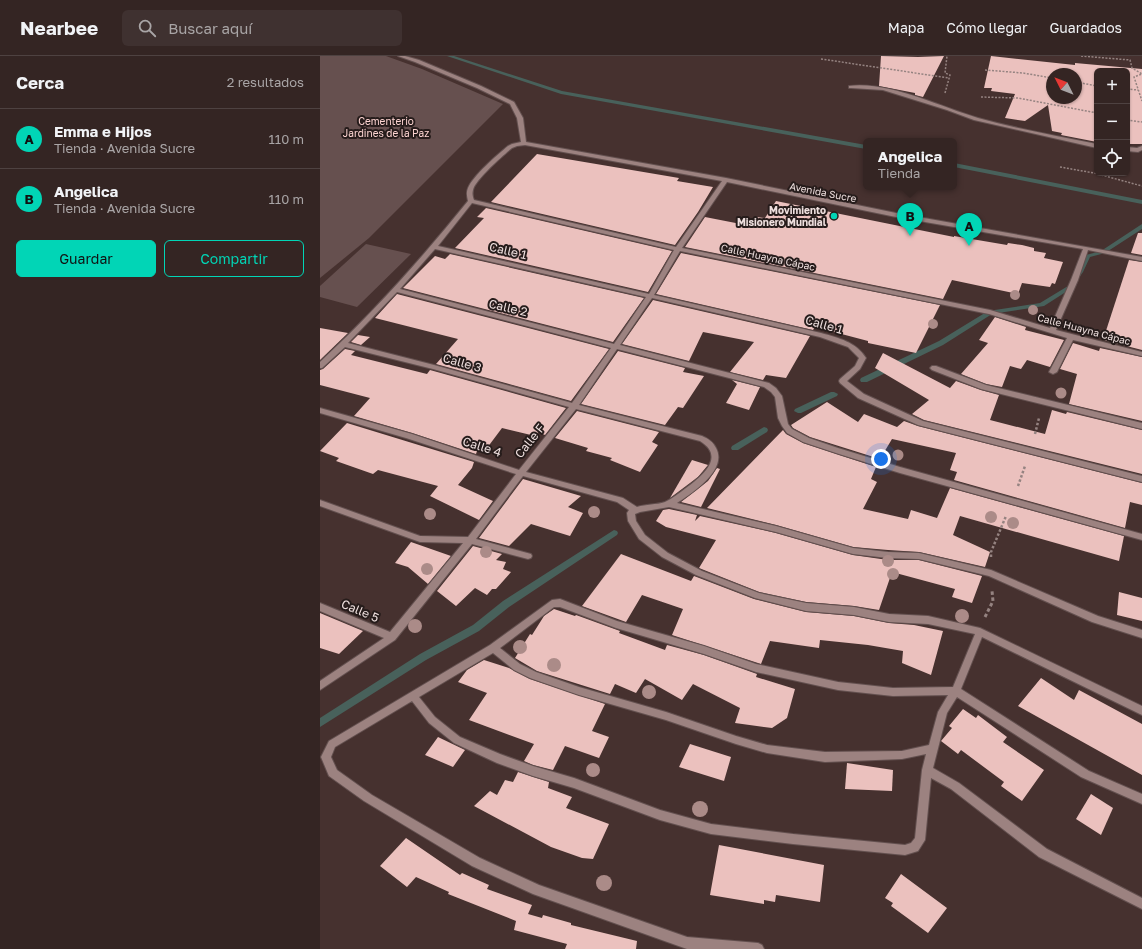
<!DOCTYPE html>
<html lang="es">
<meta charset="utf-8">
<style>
body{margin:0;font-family:"Golos Text",sans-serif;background:#3f3130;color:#f1f3f6}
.controls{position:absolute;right:12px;top:12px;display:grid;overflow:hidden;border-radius:6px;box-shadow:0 1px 3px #0004}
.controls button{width:36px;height:36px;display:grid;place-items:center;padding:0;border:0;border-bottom:1px solid #4e4241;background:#342523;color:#f1f3f6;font:20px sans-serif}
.compass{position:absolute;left:726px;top:12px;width:36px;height:36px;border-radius:50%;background:#342523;box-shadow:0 1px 3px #0004;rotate:312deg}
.you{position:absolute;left:561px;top:403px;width:14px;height:14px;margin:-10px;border:3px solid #fff;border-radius:50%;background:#1a73e8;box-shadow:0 0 0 6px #1a73e833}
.badge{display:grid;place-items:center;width:26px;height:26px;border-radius:50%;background:#01d5b6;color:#111;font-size:13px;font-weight:700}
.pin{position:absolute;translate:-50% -33px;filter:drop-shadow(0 1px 2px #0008)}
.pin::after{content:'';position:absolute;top:21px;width:14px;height:12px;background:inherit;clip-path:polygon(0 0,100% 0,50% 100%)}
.popup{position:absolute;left:543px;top:82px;width:94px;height:52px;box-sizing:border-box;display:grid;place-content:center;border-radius:6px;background:#342523;filter:drop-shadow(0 1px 3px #0005);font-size:13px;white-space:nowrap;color:#a9a5a6}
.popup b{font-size:15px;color:#f1f3f6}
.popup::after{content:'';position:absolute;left:50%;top:100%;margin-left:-8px;border:8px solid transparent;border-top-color:#342523}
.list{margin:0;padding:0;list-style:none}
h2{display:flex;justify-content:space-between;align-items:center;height:52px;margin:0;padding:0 16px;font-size:17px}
h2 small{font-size:13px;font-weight:400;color:#a9a5a6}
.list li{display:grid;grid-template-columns:26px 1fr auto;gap:12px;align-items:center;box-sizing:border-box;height:60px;padding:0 16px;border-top:1px solid #4e4241}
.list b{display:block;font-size:15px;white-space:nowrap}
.list p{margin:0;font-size:13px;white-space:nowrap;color:#a9a5a6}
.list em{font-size:13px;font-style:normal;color:#a9a5a6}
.actions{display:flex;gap:8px;padding:12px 16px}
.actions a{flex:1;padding:9px 0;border:1px solid #01d5b6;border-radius:6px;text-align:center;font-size:14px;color:#01d5b6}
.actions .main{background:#01d5b6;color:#111}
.icon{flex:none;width:22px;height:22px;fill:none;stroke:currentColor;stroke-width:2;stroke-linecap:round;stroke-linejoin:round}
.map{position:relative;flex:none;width:822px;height:893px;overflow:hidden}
header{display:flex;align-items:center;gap:24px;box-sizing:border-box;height:56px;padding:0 20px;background:#342523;border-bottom:1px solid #4e4241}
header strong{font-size:19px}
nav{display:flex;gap:22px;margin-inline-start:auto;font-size:14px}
.search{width:280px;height:36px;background:#3f3130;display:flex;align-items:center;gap:10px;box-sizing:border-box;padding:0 14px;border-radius:6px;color:#a9a5a6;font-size:15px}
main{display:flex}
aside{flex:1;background:#342523}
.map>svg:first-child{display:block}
.green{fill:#66504f}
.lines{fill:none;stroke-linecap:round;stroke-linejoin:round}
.stream{fill:#48615b;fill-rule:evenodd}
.building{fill:#ebc1be;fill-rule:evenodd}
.minor-casing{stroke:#63504f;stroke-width:2}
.path-far2{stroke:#958381;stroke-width:1.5;stroke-dasharray:2 1.5;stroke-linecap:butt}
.path-far1{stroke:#958381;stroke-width:2.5;stroke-dasharray:2.5 2;stroke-linecap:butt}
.path{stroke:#958381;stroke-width:3;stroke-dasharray:3.5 2.5;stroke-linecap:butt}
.minor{fill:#9c8280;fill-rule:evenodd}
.tree{fill:#ab8b88}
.poi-dot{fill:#01d5b6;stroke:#261c1b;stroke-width:1.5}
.labels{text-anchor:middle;stroke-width:4;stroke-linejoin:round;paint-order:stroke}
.far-park-label{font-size:10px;fill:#fdd4d1;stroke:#261c1b}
.far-street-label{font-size:10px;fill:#efe0df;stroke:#261c1b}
.far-poi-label{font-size:10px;font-weight:bold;fill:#efe0df;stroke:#261c1b;text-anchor:end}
.street-label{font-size:12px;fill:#efe0df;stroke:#261c1b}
</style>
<header>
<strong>Nearbee</strong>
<div class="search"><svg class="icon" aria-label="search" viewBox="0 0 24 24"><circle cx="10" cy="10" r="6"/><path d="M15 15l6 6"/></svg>Buscar aquí</div>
<nav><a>Mapa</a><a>Cómo llegar</a><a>Guardados</a></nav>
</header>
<main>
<aside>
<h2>Cerca<small>2 resultados</small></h2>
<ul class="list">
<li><span class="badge">A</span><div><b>Emma e Hijos</b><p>Tienda · Avenida Sucre</p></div><em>110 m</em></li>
<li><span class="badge">B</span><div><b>Angelica</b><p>Tienda · Avenida Sucre</p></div><em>110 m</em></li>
</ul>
<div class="actions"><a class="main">Guardar</a><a>Compartir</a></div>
</aside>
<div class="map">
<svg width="822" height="893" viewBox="0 0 822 893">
<rect width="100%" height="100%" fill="#46312f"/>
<g class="green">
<path d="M0 0H66L102 13 183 48 49 182 0 222Z"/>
<path d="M46 188 91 198 37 251 0 241V230Z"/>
</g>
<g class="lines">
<g class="stream">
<path d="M127 0H134L242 35 546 89V93L241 38Z"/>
<path d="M634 107 822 144V148L634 111Z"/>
<path d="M822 168V173L785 197 770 201 763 216 752 232 724 250 672 258 623 289 547 326H541L540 324 541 322 619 285 668 255 720 247 748 230 757 216 766 199 781 195Z"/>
<path d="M511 336H514L518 338 517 340 481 357H478L474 355 475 353Z"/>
<path d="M444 371 447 372 448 374 447 376 418 394H412L411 392 412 390Z"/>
<path d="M294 474 297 475 298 477 297 479 189 551 159 575 106 604 0 671V662L100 598 153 569 183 545Z"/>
</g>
</g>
<g class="building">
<path d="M561 0 598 1 624 0 603 41 595 39V37L559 30Z"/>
<path d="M671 0 755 9V7L822 13V88H807V15H777V86L741 79 742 77 732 75 728 49 705 65 685 62 695 38 671 35 672 32H664ZM732 18H756V42H732Z"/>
<path d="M217 98 359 122 357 125 393 131 378 156 355 189 171 146Z"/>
<path d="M456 145 634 181V180L687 189 688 187 702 189 714 192V195L726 197 724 202 743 206 735 228 732 227 730 231 702 227 698 238 632 224 623 243 365 191 385 161 431 170 437 161 445 162Z"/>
<path d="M166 152 352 195 328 236 135 192 164 162 157 161Z"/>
<path d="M818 177H822V199L811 197Z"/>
<path d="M361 197 620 249 596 297 548 287V285L495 271 493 274 336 238Z"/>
<path d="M130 198 324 242 293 286 83 232 115 200 125 203Z"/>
<path d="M809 204 822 206V294L783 284Z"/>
<path d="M77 238 289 293 251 345 116 308 138 283 55 262Z"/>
<path d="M333 244 490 280 466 322 446 319 443 324 410 316 434 286 383 276 369 305 302 288Z"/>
<path d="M675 261 706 271 705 274 744 284 730 311 707 304 701 313 690 310 682 331 666 328 641 318 668 287 659 284Z"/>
<path d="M0 272 28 277 0 304Z"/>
<path d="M38 279 50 281 41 289 31 286Z"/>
<path d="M753 287 779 295 780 292 822 301V365L749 348 757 318 740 313Z"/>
<path d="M25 293 35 295 31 299 107 318 110 314 246 352 225 379 218 376 216 380 211 379 182 372 167 392 159 389 156 398 92 377 34 360 50 342 0 329V314L3 313Z"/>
<path d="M298 295 365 312 363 316 384 320 363 352 358 351 345 369 261 348Z"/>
<path d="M563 297 630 332 636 325 661 334 679 339 670 364 725 378 732 354 746 358 747 356 822 374V418L604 364 592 358 609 344 555 312Z"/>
<path d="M412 324 440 331 429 354 406 347 417 328Z"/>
<path d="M507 346 538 366 544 358 577 371 584 365 598 370 822 427V449L810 446 805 472 634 424 637 416 630 414 636 397 572 383 560 403 490 381 473 372 471 369Z"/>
<path d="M257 355 339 376 332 386 338 389 320 416 290 404 292 402 266 395 268 392 235 382Z"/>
<path d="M27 367 154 406 152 412 138 429 173 445 159 464 110 440 118 430 58 414 53 418 16 405 19 402 0 395Z"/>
<path d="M463 374 466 378 483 387 556 411 551 423 557 426 543 453 588 463 591 454 617 462 630 432 804 480 799 505 640 460 633 479 670 496 665 511 599 496 568 494 533 491 456 469 387 452Z"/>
<path d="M372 404 388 409 378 421 350 442Z"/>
<path d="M397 412 400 413 381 451 361 446 388 425Z"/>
<path d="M203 423 261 440 248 451 263 457 250 480 211 468 189 490 159 482Z"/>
<path d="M349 453 377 459 375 465 380 460 456 477 533 499 568 504H599L662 520 652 547 632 541 635 533 572 516 559 554 534 550 486 546 439 536 379 512 396 484 346 471 336 465 343 454Z"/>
<path d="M91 486 131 500 108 528 88 511 75 507Z"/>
<path d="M153 490 182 498 176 504 186 506 183 513 191 516 176 533H172L167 539 155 532 136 550 117 535Z"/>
<path d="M301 498 371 525 374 520 434 543 486 556 534 560 569 567 594 569 623 575 611 619 582 607 583 595 548 589 500 584 499 592 450 585 441 608 352 579 363 553 322 539 306 566 262 550Z"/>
<path d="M799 536 822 542V565L797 559Z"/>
<path d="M234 553 255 560 256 559 300 575 299 577 345 594 347 589 384 599 437 618 436 621 475 633 467 662 452 672 415 667 420 652 373 628 362 644 325 623 316 637 295 628 290 638 217 615 195 602 210 578 212 579 224 560Z"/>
<path d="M0 557 43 575 19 598 0 592Z"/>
<path d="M164 604 189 612 210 623 285 648 272 675 289 681 279 702 245 690 233 714 213 709 204 705 214 688 149 664 167 637 138 626 147 614Z"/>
<path d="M721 622 754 644 759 634 822 668V719L698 650Z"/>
<path d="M643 653 656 662 658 659 687 681 683 686 724 714 702 745 681 730 684 726 641 694 638 698 621 685 632 672 629 670Z"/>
<path d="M118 681 145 694 133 711 105 699Z"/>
<path d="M370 688 411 701 404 725 359 711Z"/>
<path d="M527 707 573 714 572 735 525 733Z"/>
<path d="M198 716 229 726 228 732 252 741 246 752 289 768 273 803 262 802 231 791 154 750 170 735 177 739 185 724 193 726Z"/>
<path d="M771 738 793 752 781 779 756 763Z"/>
<path d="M86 782 140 819 142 817 169 829 167 833 212 849 208 858 222 862 223 859 251 867V869L317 885 316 893H245L247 888 194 874 196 865 128 838 129 836 96 821 87 831 60 810Z"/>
<path d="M399 789 504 809 500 846 456 839 455 846 444 844V848L390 839Z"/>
<path d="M581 818 627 852 608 877 571 850 573 847 565 842Z"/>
</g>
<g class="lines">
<g class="minor-casing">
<g id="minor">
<path d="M78 0H85L99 4 161 30 194 46 203 62 206 86 406 122 576 157 822 201V205L768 194 758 224 736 274 822 296V300L753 284 737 316 733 318 729 316 747 282 669 258 360 195 334 239 501 277C519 282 536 286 546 302L540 313 527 325 544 338 603 365 822 420V426L598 369 538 342 520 327 519 325 520 323 535 310 539 302 528 291 500 281 332 242 300 289 449 327 456 332 462 340 468 368 472 373 489 382 518 392 580 411 822 478V484L580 417 519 398 483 386 467 377 462 370 458 362 455 341 451 336 444 331 297 293 259 349 382 380C389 383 393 386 396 392 408 414 372 437 357 447L456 470 533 492 568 496 599 497 671 514 778 560 822 574V582L772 566 669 520 599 503 568 502 533 498 456 476 349 451 320 456 315 458 316 465 325 479 348 497 382 515 439 537 486 547 534 551 569 558 608 560 660 572 822 650V659L662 581 641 633 769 715 822 738V748L761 721 637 641 627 657 613 712 639 727 727 793 822 842V853L719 801 631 733 611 722 605 784 598 795 585 799 473 788 391 778 340 764 254 732 213 720 177 707 134 687 109 667 92 645 15 691 11 701 17 714 52 739 160 802 219 829 367 881 438 887 442 889 444 893H367L213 838 152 810 44 745 9 720 1 701 9 685 170 589 232 544 240 543 297 565 384 590 436 608 518 626 573 632 633 631 655 578 608 568 569 566 534 559 486 555 435 542 376 519 342 501 319 483 308 465 307 457 309 454 297 446 203 420 156 483 211 498 212 500 211 502 208 503 152 488 75 584 0 634V625L64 582 0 555V547L70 576 143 487 100 486 0 450V444L100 480 148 481 196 418 86 382 0 357V352L92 378 199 414 249 351 113 313 25 291 2 312H0V306C54 256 102 202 148 145 147 140 146 137 148 132 153 120 177 99 188 90L192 88 201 86 197 62 190 48 157 32 95 6ZM205 89 216 91 402 125 356 191 154 144C152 139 152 136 154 131 160 120 181 101 192 92L197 90ZM407 126 576 161 763 193 751 224 730 272 670 254 362 192ZM152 147 354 194 329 238 118 190ZM115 193 326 241 294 288 80 233ZM77 236 291 292 252 347 114 309 28 287ZM256 353 380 385C406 401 382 420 366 432 359 437 352 443 345 446 336 449 326 448 317 451L303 442 206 416ZM234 551H240L296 572 384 598 436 616 518 634 573 640 628 639 618 656 609 689 582 695 505 696 447 689 416 680 346 656 259 631 216 616 200 608 180 592ZM173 597 194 614 210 622 259 639 346 664 416 688 447 697 505 706 582 703 606 698 602 714 595 782 591 787 585 789 473 778 391 768 340 754 254 722 213 710 180 698 140 681 115 661 99 641Z"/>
<path d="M529 30C569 25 620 51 658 62 697 73 737 80 777 88V92L654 64 627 54 563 34 531 32H529Z"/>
<path d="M822 90V94L818 96 807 95V91L817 92Z"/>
<path d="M612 310H616L666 329 822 367V373L661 333 612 314 610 312Z"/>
</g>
</g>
<g class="path-far2">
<path d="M761 0 810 4 812 12 822 18 814 21 822 45"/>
<path d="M501 3 629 22"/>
<path d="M665 14 703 17 732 22"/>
<path d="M756 26 777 30"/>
<path d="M807 33 818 34"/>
<path d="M625 37 630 19 625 17 627 0"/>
<path d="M661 41 698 42 777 57"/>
<path d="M807 64 822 66"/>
<path d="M740 111 774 117 822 130"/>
</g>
<g class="path-far1">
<path d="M715 378 719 362"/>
<path d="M698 430 705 410"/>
<path d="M671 501V496L686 460"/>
</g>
<path class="path" d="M665 561 673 545 672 535"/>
<use href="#minor" class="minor"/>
</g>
<g class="tree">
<circle cx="695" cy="239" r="5"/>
<circle cx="713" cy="254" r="5"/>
<circle cx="613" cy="268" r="5"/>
<circle cx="741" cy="337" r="5.5"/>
<circle cx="578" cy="399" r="5.5"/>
<circle cx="274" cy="456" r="6"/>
<circle cx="110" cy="458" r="6"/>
<circle cx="671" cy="461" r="6"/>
<circle cx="693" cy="467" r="6"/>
<circle cx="166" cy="496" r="6"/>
<circle cx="568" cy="505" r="6"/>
<circle cx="107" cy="513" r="6"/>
<circle cx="573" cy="518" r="6"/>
<circle cx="642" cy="560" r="7"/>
<circle cx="95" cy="570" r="7"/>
<circle cx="200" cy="591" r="7"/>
<circle cx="234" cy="609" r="7"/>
<circle cx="329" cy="636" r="7"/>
<circle cx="273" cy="714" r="7"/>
<circle cx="380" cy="753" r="8"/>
<circle cx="284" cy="827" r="8"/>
</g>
<circle class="poi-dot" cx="514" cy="160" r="4"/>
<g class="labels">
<g class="far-park-label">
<text x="66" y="69">Cementerio<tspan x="66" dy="12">Jardines de la Paz</tspan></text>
</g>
<g class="far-street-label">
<text transform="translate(503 136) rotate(11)" y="4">Avenida Sucre</text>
<text transform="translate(448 201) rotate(12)" y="4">Calle Huayna Cápac</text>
<text transform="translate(764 273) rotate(15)" y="4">Calle Huayna Cápac</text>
</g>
<g class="far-poi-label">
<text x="506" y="158">Movimiento<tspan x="506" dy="12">Misionero Mundial</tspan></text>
</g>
<g class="street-label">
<text transform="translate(188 195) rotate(13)" y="4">Calle 1</text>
<text transform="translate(188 252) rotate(13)" y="4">Calle 2</text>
<text transform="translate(504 269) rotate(16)" y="4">Calle 1</text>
<text transform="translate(142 307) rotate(16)" y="4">Calle 3</text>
<text transform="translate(210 385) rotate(-51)" y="4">Calle F</text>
<text transform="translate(162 391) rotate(18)" y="4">Calle 4</text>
<text transform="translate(40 555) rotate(23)" y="4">Calle 5</text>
</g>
</g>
</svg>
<div class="controls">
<button>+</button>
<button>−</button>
<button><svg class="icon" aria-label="locate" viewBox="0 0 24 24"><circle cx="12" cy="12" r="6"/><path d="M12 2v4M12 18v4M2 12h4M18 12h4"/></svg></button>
</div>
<svg class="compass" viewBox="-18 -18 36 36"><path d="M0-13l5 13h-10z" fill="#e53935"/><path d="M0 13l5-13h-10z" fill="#a9a5a6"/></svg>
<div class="you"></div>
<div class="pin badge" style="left:649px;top:190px">A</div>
<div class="pin badge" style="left:590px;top:180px">B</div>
<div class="popup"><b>Angelica</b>Tienda</div>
</div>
</main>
